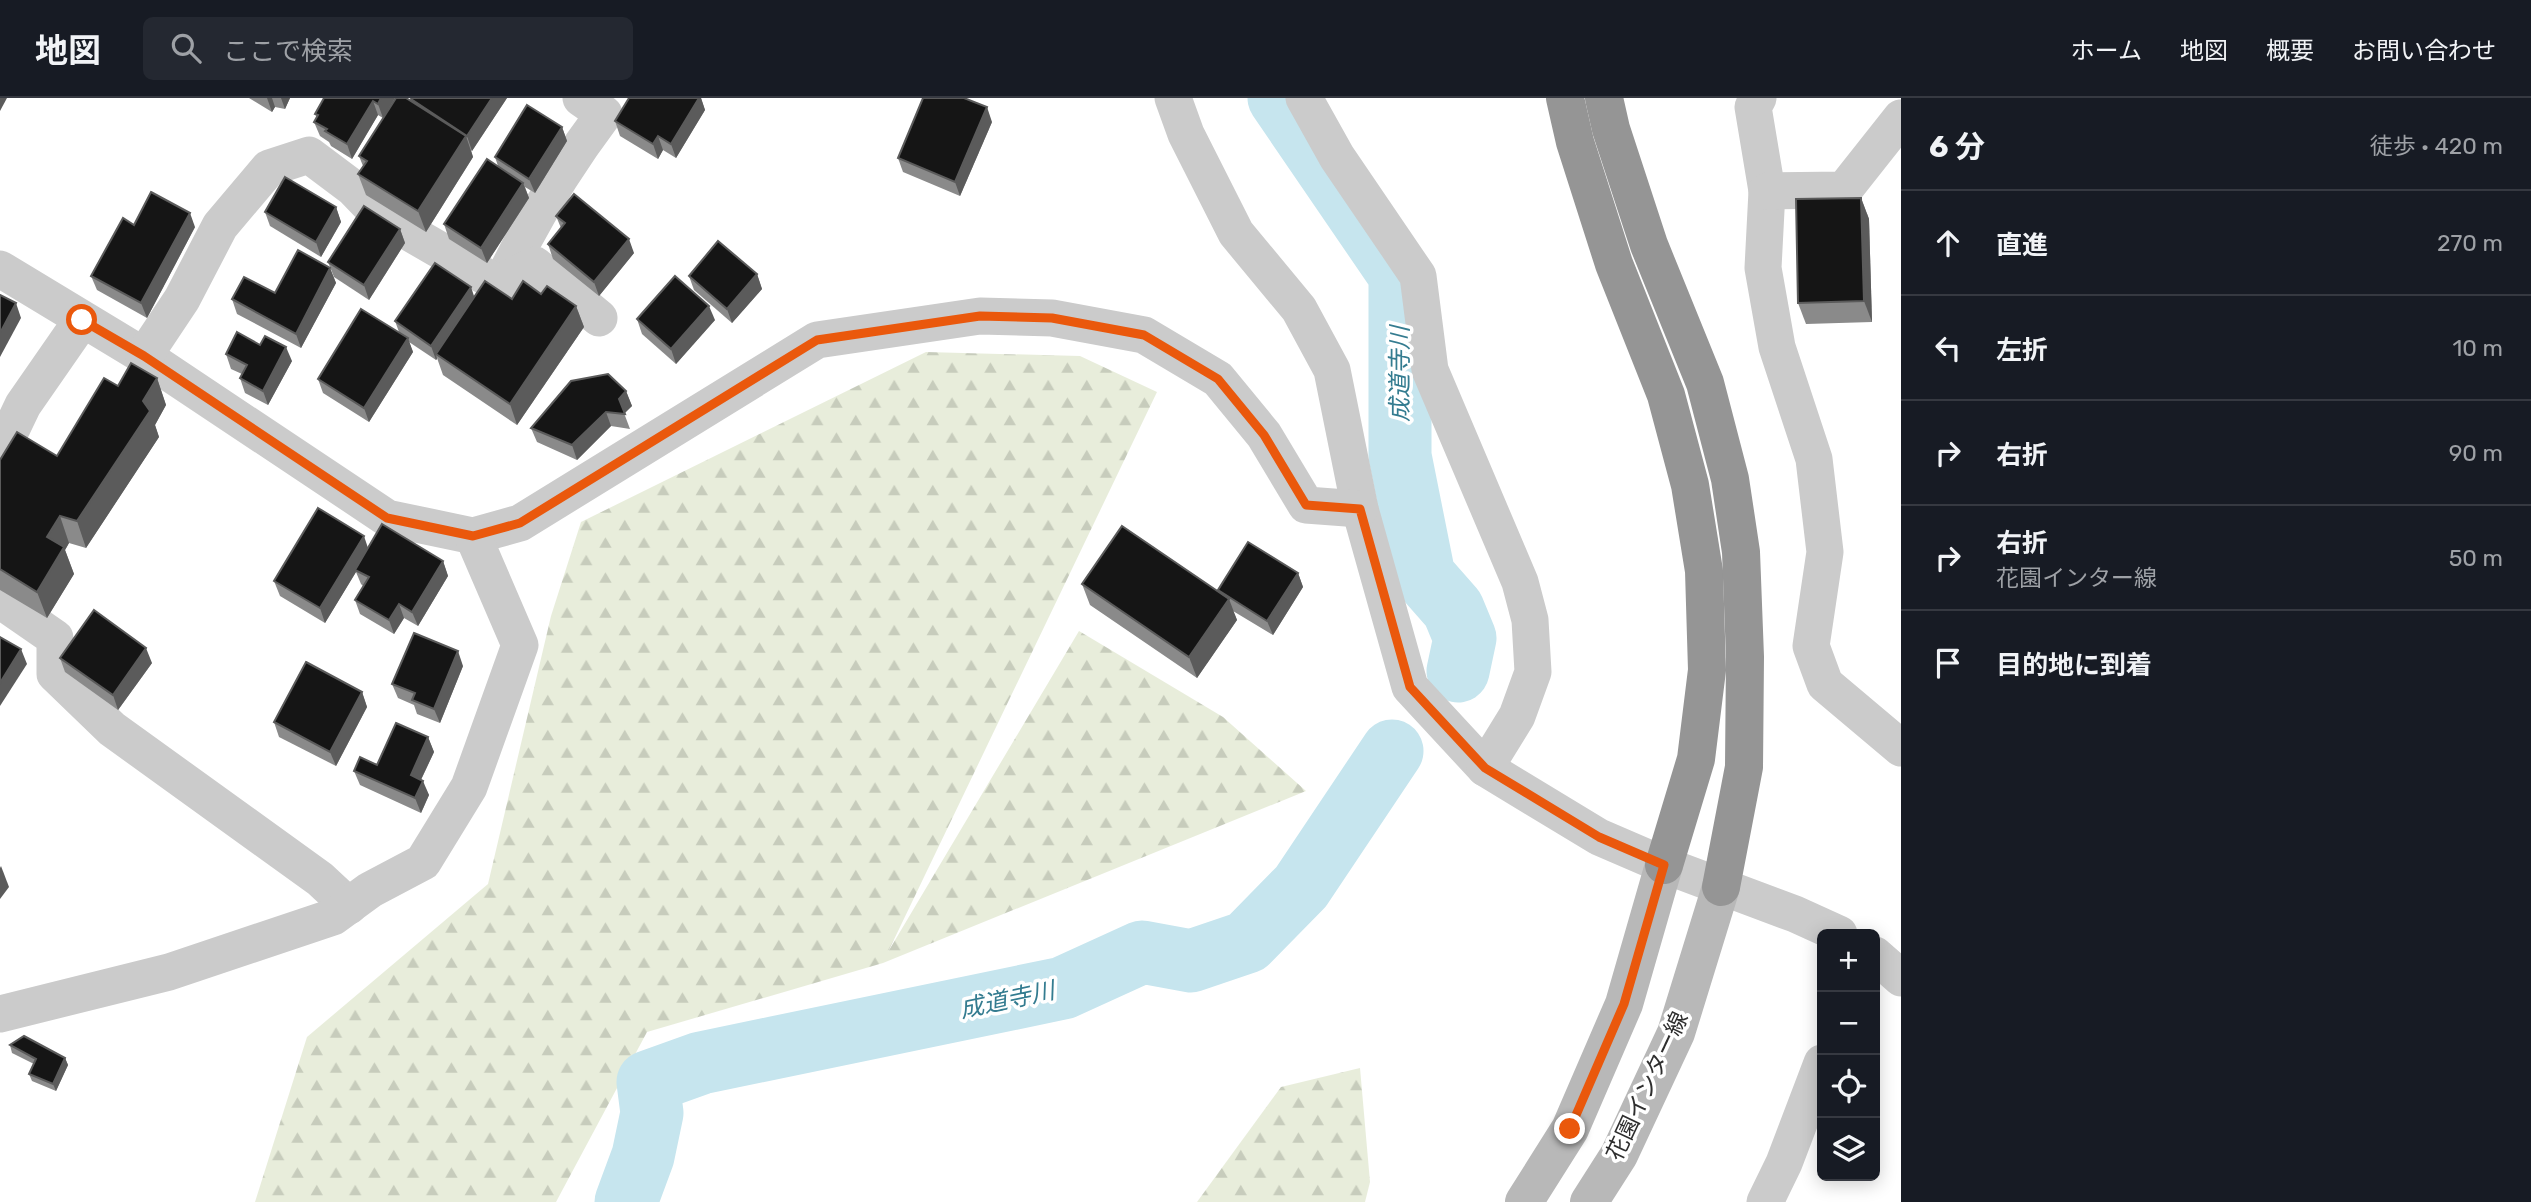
<!DOCTYPE html>
<html lang="ja">
<meta charset="utf-8">
<style>
body{margin:0;font-family:Rubik,"Noto Sans JP",sans-serif;background:#242831;color:#f1f3f6}
.controls{position:absolute;right:21px;bottom:21px;display:grid;overflow:hidden;border-radius:10px;box-shadow:0 4px 18px #0003}
.controls button{width:63px;height:63px;display:grid;place-items:center;padding:0;border:0;border-bottom:2px solid #363941;background:#171b24;color:#f1f3f6;font:35px sans-serif}
.stop{position:absolute;width:21px;height:21px;margin:-16px;border:5px solid #ea580c;border-radius:50%;background:#fff}
.stop.end{background:#ea580c;border-color:#fff;box-shadow:0 2px 7px #0008}
.list{margin:0;padding:0;list-style:none}
h2{display:flex;justify-content:space-between;align-items:center;height:91px;margin:0;padding:0 28px;font-size:30px}
h2 small{font-size:23px;font-weight:400;color:#9ea1a6}
.list li{display:grid;grid-template-columns:46px 1fr auto;gap:21px;align-items:center;box-sizing:border-box;height:105px;padding:0 28px;border-top:2px solid #363941}
.list b{display:block;font-size:26px;white-space:nowrap}
.list p{margin:0;font-size:23px;white-space:nowrap;color:#9ea1a6}
.list em{font-size:23px;font-style:normal;color:#9ea1a6}
.icon{flex:none;width:38px;height:38px;fill:none;stroke:currentColor;stroke-width:2;stroke-linecap:round;stroke-linejoin:round}
.map{position:relative;flex:none;width:1901px;height:1104px;overflow:hidden}
header{display:flex;align-items:center;gap:42px;box-sizing:border-box;height:98px;padding:0 35px;background:#171b24;border-bottom:2px solid #363941}
header strong{font-size:33px}
nav{display:flex;gap:38px;margin-inline-start:auto;font-size:24px}
.search{width:490px;height:63px;background:#242831;display:flex;align-items:center;gap:18px;box-sizing:border-box;padding:0 24px;border-radius:10px;color:#9ea1a6;font-size:26px}
main{display:flex}
aside{flex:1;background:#171b24}
.map>svg:first-child{display:block}
.forest{fill:url(#forest-firs)}
.lines{fill:none;stroke-linecap:round;stroke-linejoin:round}
.river{stroke:#c6e5ee;stroke-width:63}
.street{stroke:#cbcbcb;stroke-width:37}
.secondary{stroke:#b8b8b8;stroke-width:38}
.highway{stroke:#959595;stroke-width:38}
.wall{fill:#8a8a8a}
.shaded-wall{fill:#5b5b5b}
.building{fill:#151515;stroke:#5b5b5b;stroke-width:2}
.route{stroke:#ea580c;stroke-width:9}
.labels{text-anchor:middle;stroke-width:7;stroke-linejoin:round;paint-order:stroke}
.street-label{font-size:23px;fill:#2e2e2e;stroke:#fff}
.water-label{font-size:24px;font-style:italic;fill:#347c90;stroke:#fff}
</style>
<header>
<strong>地図</strong>
<div class="search"><svg class="icon" aria-label="search" viewBox="0 0 24 24"><circle cx="10" cy="10" r="6"/><path d="M15 15l6 6"/></svg>ここで検索</div>
<nav><a>ホーム</a><a>地図</a><a>概要</a><a>お問い合わせ</a></nav>
</header>
<main>
<div class="map">
<svg width="1901" height="1104" viewBox="0 0 1901 1104">
<defs>
<pattern id="forest-firs" width="22" height="20" patternUnits="userSpaceOnUse" patternTransform="scale(1.75)"><rect width="22" height="20" fill="#e8eddb"/><path d="M5 1l3.5 6h-7zM16 11l3.5 6h-7z" fill="#c7ccbc"/></pattern>
</defs>
<rect width="100%" height="100%" fill="#fff"/>
<g class="forest">
<path d="M926 254 1080 258 1157 294 888 854 1079 533 1223 619 1306 693 883 865 647 934 556 1104H255L307 939 488 786 551 518 581 424Z"/>
<path d="M1360 970 1370 1084 1365 1104H1197L1281 989Z"/>
</g>
<g class="lines">
<g class="river">
<path d="M1279 0 1400 177V358L1424 478 1453 511 1465 540 1458 573"/>
<path d="M626 1104 643 1058 652 1015 648 984 701 965 1063 890 1142 854 1191 863 1247 844 1301 789 1392 653"/>
</g>
<g class="street">
<path d="M1173 0 1186 36 1236 135 1299 211 1332 272 1360 411 1410 589 1485 670 1599 739 1664 767 1795 816 1839 836"/>
<path d="M1304 0 1337 59 1418 178 1430 272 1520 484 1530 522 1533 574 1517 618 1485 670"/>
<path d="M1758 0 1753 9 1767 93 1763 170 1777 249 1814 361 1825 454 1811 548 1825 586 1901 650"/>
<path d="M1767 93 1844 92 1901 20"/>
<path d="M0 171 144 258 387 420 473 438 520 425 817 242 980 218 1052 220 1144 237 1218 281 1264 337 1306 407 1360 411"/>
<path d="M502 184C531 124 564 69 604 16L581 0"/>
<path d="M144 258 182 201 220 128 269 70 309 57 353 90 379 117 488 180 502 184 535 167 599 220"/>
<path d="M0 355 23 307 82 222"/>
<path d="M0 502 55 540V576L112 631 320 781 349 808"/>
<path d="M1875 857 1901 880"/>
<path d="M0 916 169 874 333 819 370 792 423 764 469 689 520 547 473 438"/>
<path d="M1765 1104 1784 1065 1822 965"/>
</g>
<g class="secondary">
<path d="M1524 1104 1570 1031 1624 906 1664 767"/>
<path d="M1589 1104 1619 1057 1676 935 1721 789"/>
</g>
<g class="highway">
<path d="M1565 0 1575 44 1614 166 1666 297 1690 387 1704 473 1707 572 1696 661 1664 767"/>
<path d="M1604 0 1611 31 1649 147 1705 285 1730 381 1741 454 1745 559 1744 669 1721 789"/>
</g>
</g>
<g class="wall">
<path d="M249 0H290L285 11 275 9 272 14Z"/>
<path d="M324 0H395L385 17 411 3V1L507 0 472 53 471 52 473 59 426 134 366 97 358 76 363 68 359 58 383 20 378 17 352 61 331 48 329 44 320 38 314 24 317 20 315 16Z"/>
<path d="M629 0H701L705 12 676 60 663 52 658 61 620 38 615 23Z"/>
<path d="M992 24 960 98 903 74 898 60Z"/>
<path d="M562 29 567 43 535 95 525 89 529 100 487 165 449 141 444 126 498 68 495 59Z"/>
<path d="M1861 100 1869 121 1872 224 1806 226 1798 205Z"/>
<path d="M336 109 341 124 321 159 270 128 265 114Z"/>
<path d="M556 118 634 155 599 198 553 161 548 146 561 130Z"/>
<path d="M134 127 195 129 147 220 97 192 91 178Z"/>
<path d="M400 131 405 145 369 202 334 179 328 164Z"/>
<path d="M330 170 336 185 301 250 237 216 232 201 275 195Z"/>
<path d="M757 176 762 191 732 225 694 192 689 178Z"/>
<path d="M541 196 576 208 584 229 517 327 443 277 437 260 436 262 409 244 413 254 369 324 323 295 318 281 399 234 395 223 474 199 512 201Z"/>
<path d="M637 221 715 222 676 266 642 236Z"/>
<path d="M226 256 292 263 268 307 245 295 240 280 242 276 231 271Z"/>
<path d="M157 280 166 307 155 327 159 339 86 450 69 445 65 452 74 476 47 520 0 492V362L57 358 118 288Z"/>
<path d="M626 293 632 308 624 315 630 331 611 328 577 362 537 344 531 330Z"/>
<path d="M368 450 443 463 448 478 418 528 404 520 394 536 360 516 355 502 363 488 361 486 356 474 325 525 280 498 274 483Z"/>
<path d="M1298 475 1303 489 1273 537 1233 513 1237 522 1197 580 1090 507 1082 486 1219 495 1218 492Z"/>
<path d="M60 560 152 565 118 612 65 574Z"/>
<path d="M463 568 440 625 417 616 414 607 398 600 392 586Z"/>
<path d="M362 594 367 609 336 668 279 639 274 624Z"/>
<path d="M428 639 434 654 421 682 429 697 421 715 360 687 354 673 377 667Z"/>
<path d="M10 947 65 960 68 967 56 993 32 983 29 976 34 966 12 955Z"/>
</g>
<g class="shaded-wall">
<path d="M0 0H7L0 13Z"/>
<path d="M267 0H272L275 9 272 14Z"/>
<path d="M281 0H290L285 11Z"/>
<path d="M381 0H395L383 20 378 6Z"/>
<path d="M492 0H507L472 53 467 38Z"/>
<path d="M699 0H701L705 12 676 60 671 46Z"/>
<path d="M373 3 378 17 352 61 347 46Z"/>
<path d="M987 9 992 24 960 98 955 84Z"/>
<path d="M562 29 567 43 535 95 529 81Z"/>
<path d="M466 38 473 59 426 134 418 113Z"/>
<path d="M658 38 663 52 658 61 653 46Z"/>
<path d="M523 85 529 100 487 165 481 150Z"/>
<path d="M1861 100 1869 121 1872 224 1864 203Z"/>
<path d="M336 109 341 124 321 159 316 144Z"/>
<path d="M190 115 195 129 147 220 141 205Z"/>
<path d="M400 131 405 145 369 202 364 187Z"/>
<path d="M629 141 634 155 599 198 594 184Z"/>
<path d="M330 170 336 185 301 250 296 236Z"/>
<path d="M757 176 762 191 732 225 727 211Z"/>
<path d="M471 189 476 204 436 256 437 261 436 262 431 248Z"/>
<path d="M16 205 21 220 0 259V235Z"/>
<path d="M576 208 584 229 517 327 510 306Z"/>
<path d="M709 208 715 222 676 266 671 251Z"/>
<path d="M408 240 413 254 369 324 364 310Z"/>
<path d="M286 249 292 263 268 307 263 293Z"/>
<path d="M157 280 166 307 155 327 159 339 86 450 77 423 143 303Z"/>
<path d="M626 293 632 308 624 316 619 301Z"/>
<path d="M606 314 611 328 577 362 572 347Z"/>
<path d="M60 418 69 445 65 452 74 476 47 520 37 494 47 439Z"/>
<path d="M364 438 369 453 355 472 356 474 325 525 320 510Z"/>
<path d="M443 463 448 478 418 528 412 514Z"/>
<path d="M1298 475 1303 489 1273 537 1267 523Z"/>
<path d="M1229 501 1237 522 1197 580 1189 559Z"/>
<path d="M399 506 404 520 394 536 389 522Z"/>
<path d="M146 550 152 565 118 612 113 597Z"/>
<path d="M21 551 27 566 0 608V585Z"/>
<path d="M458 553 463 568 440 625 434 611Z"/>
<path d="M362 594 367 609 336 668 330 654Z"/>
<path d="M428 639 434 654 416 692 411 677Z"/>
<path d="M423 683 429 697 421 715 415 700Z"/>
<path d="M1 768 9 789 0 801V770Z"/>
<path d="M65 960 68 967 56 993 53 986Z"/>
</g>
<g class="building">
<path d="M324 0H381L378 6 373 3 347 46 325 33 327 31 314 24 318 17 315 16Z"/>
<path d="M396 0H406L466 38 418 113 358 76 367 63 359 58Z"/>
<path d="M412 0H492L467 38 411 1Z"/>
<path d="M629 0H699L671 46 658 38 653 46 615 23Z"/>
<path d="M923 0H964L987 9 955 84 898 60Z"/>
<path d="M527 7 562 29 529 81 495 59Z"/>
<path d="M487 61 523 85 481 150 444 126Z"/>
<path d="M285 79 336 109 316 144 265 114Z"/>
<path d="M151 94 190 115 141 205 91 178 123 120 134 127Z"/>
<path d="M574 96 629 141 594 184 548 146 565 125 556 118Z"/>
<path d="M1861 100 1864 203 1798 205 1796 101Z"/>
<path d="M364 108 400 131 364 187 328 164Z"/>
<path d="M718 143 757 176 727 211 689 178Z"/>
<path d="M298 152 330 170 296 236 232 201 244 179 275 195Z"/>
<path d="M435 165 471 189 431 248 395 223Z"/>
<path d="M675 178 709 208 671 251 637 221Z"/>
<path d="M485 183 512 201 523 183 541 196 547 188 576 208 510 306 436 256Z"/>
<path d="M0 197 16 205 0 235Z"/>
<path d="M361 211 408 240 364 310 318 281Z"/>
<path d="M237 234 260 247 265 238 286 249 263 293 240 280 247 267 226 256Z"/>
<path d="M131 265 157 280 143 303 150 313 77 423 60 418 47 439 64 449 37 494 0 471V362L17 334 57 358 104 280 118 288Z"/>
<path d="M608 276 626 293 619 301 625 316 606 314 572 347 531 330 571 283Z"/>
<path d="M318 410 364 438 320 510 274 483Z"/>
<path d="M382 426 443 463 412 514 399 506 389 522 355 502 369 479 355 472Z"/>
<path d="M1122 428 1229 501 1189 559 1082 486Z"/>
<path d="M1248 444 1298 475 1267 523 1218 492Z"/>
<path d="M94 512 146 550 113 597 60 560Z"/>
<path d="M414 535 458 553 434 611 412 602 415 595 392 586Z"/>
<path d="M0 539 21 551 0 585Z"/>
<path d="M306 564 362 594 330 654 274 624Z"/>
<path d="M396 625 428 639 411 677 423 683 415 700 354 673 360 659 377 667Z"/>
<path d="M24 938 65 960 53 986 29 976 36 961 10 947Z"/>
</g>
<g class="lines">
<path class="route" d="M82 222 144 258 387 420 473 438 520 425 817 242 980 218 1052 220 1144 237 1218 281 1264 337 1306 407 1360 411 1410 589 1485 670 1599 739 1664 767 1624 906 1570 1031"/>
</g>
<g class="labels">
<g class="street-label">
<text transform="translate(1647 988) rotate(-65)" y="8">花園インター線</text>
</g>
<g class="water-label">
<text transform="translate(1400 276) rotate(-90)" y="8">成道寺川</text>
<text transform="translate(1007 902) rotate(-12)" y="8">成道寺川</text>
</g>
</g>
</svg>
<div class="controls">
<button>+</button>
<button>−</button>
<button><svg class="icon" aria-label="locate" viewBox="0 0 24 24"><circle cx="12" cy="12" r="6"/><path d="M12 2v4M12 18v4M2 12h4M18 12h4"/></svg></button>
<button><svg class="icon" aria-label="layers" viewBox="0 0 24 24"><path d="M12 4l9 5-9 5-9-5zM3 14l9 5 9-5"/></svg></button>
</div>
<div class="stop" style="left:82px;top:222px"></div>
<div class="stop end" style="left:1570px;top:1031px"></div>
</div>
<aside>
<h2>6 分<small>徒歩 · 420 m</small></h2>
<ul class="list">
<li><svg class="icon" aria-label="ahead" viewBox="0 0 24 24"><path d="M12 20V5M6 11l6-6 6 6"/></svg><div><b>直進</b></div><em>270 m</em></li>
<li><svg class="icon" aria-label="left" viewBox="0 0 24 24"><path d="M17 20v-9H6M10 6l-5 5 5 5"/></svg><div><b>左折</b></div><em>10 m</em></li>
<li><svg class="icon" aria-label="right" viewBox="0 0 24 24"><path d="M7 20v-9h11M14 6l5 5-5 5"/></svg><div><b>右折</b></div><em>90 m</em></li>
<li><svg class="icon" aria-label="right" viewBox="0 0 24 24"><path d="M7 20v-9h11M14 6l5 5-5 5"/></svg><div><b>右折</b><p>花園インター線</p></div><em>50 m</em></li>
<li><svg class="icon" aria-label="arrive" viewBox="0 0 24 24"><path d="M6 21V4h12l-3 4 3 4H6"/></svg><div><b>目的地に到着</b></div></li>
</ul>
</aside>
</main>
